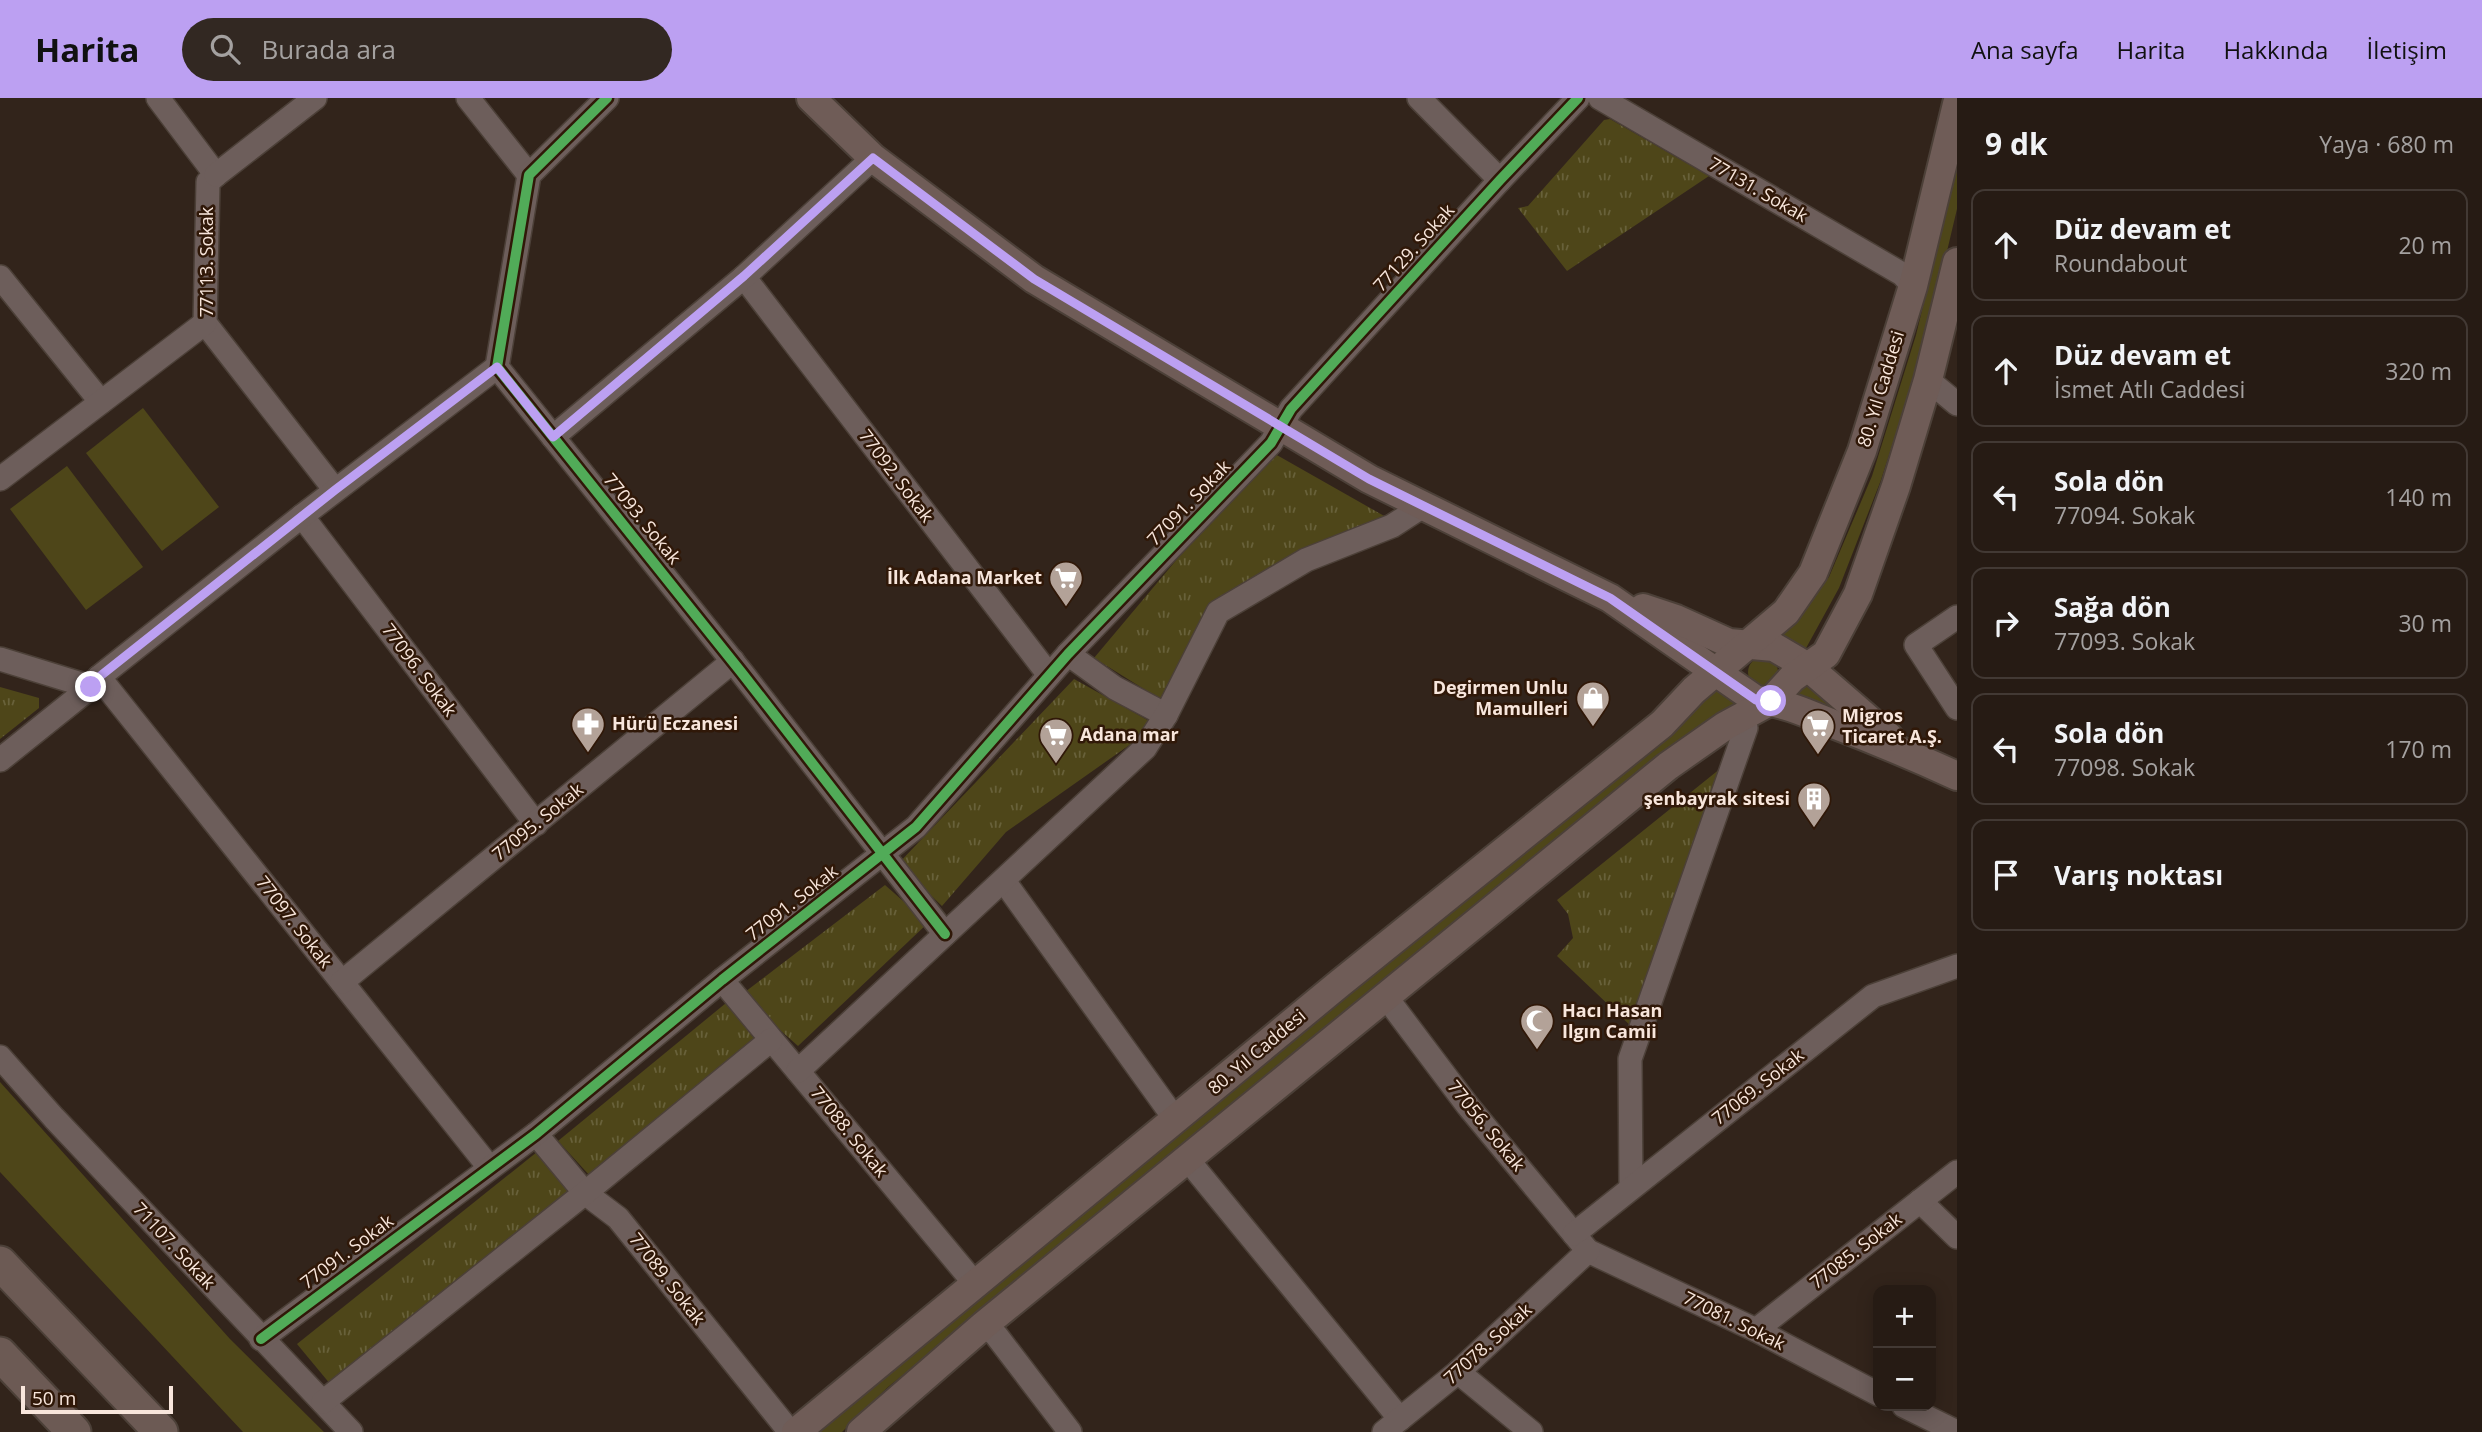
<!DOCTYPE html>
<html lang="tr">
<meta charset="utf-8">
<style>
body{margin:0;font-family:"Open Sans",sans-serif;background:#322822;color:#f1f3f6}
.controls{position:absolute;right:21px;bottom:21px;display:grid;overflow:hidden;border-radius:14px;box-shadow:0 4px 18px #0003}
.controls button{width:63px;height:63px;display:grid;place-items:center;padding:0;border:0;border-bottom:2px solid #423934;background:#261b14;color:#f1f3f6;font:35px sans-serif}
.scale{position:absolute;left:21px;bottom:18px;width:152px;box-sizing:border-box;padding-left:7px;border:4px solid #f8e6dc;border-top:0;font-size:19px;line-height:24px;white-space:nowrap;color:#f8e6dc;-webkit-text-stroke:5px #301808;paint-order:stroke}
.stop{position:absolute;width:21px;height:21px;margin:-16px;border:5px solid #bca0f2;border-radius:50%;background:#fff}
.stop.end{background:#bca0f2;border-color:#fff;box-shadow:0 2px 7px #0008}
.list{margin:0;padding:0;list-style:none}
h2{display:flex;justify-content:space-between;align-items:center;height:91px;margin:0;padding:0 28px;font-size:30px}
h2 small{font-size:23px;font-weight:400;color:#a4a1a0}
.list li{display:grid;grid-template-columns:46px 1fr auto;gap:21px;align-items:center;box-sizing:border-box;height:112px;margin:0 14px 14px;padding:0 14px;border:2px solid #423934;border-radius:14px}
.list b{display:block;font-size:26px;white-space:nowrap}
.list p{margin:0;font-size:23px;white-space:nowrap;color:#a4a1a0}
.list em{font-size:23px;font-style:normal;color:#a4a1a0}
.icon{flex:none;width:38px;height:38px;fill:none;stroke:currentColor;stroke-width:2;stroke-linecap:round;stroke-linejoin:round}
.map{position:relative;flex:none;width:1957px;height:1334px;overflow:hidden}
header{display:flex;align-items:center;gap:42px;box-sizing:border-box;height:98px;padding:0 35px;background:#bca0f2;color:#111}
header strong{font-size:33px}
nav{display:flex;gap:38px;margin-inline-start:auto;font-size:24px}
.search{width:490px;height:63px;background:#322822;display:flex;align-items:center;gap:18px;box-sizing:border-box;padding:0 24px;border-radius:38px;color:#a4a1a0;font-size:26px}
main{display:flex}
aside{flex:1;background:#261b14}
.map>svg:first-child{display:block}
.grass{fill:#4e4619}
.park{fill:url(#park-tufts)}
.lines{fill:none;stroke-linecap:round;stroke-linejoin:round}
.minor-casing{stroke:#4c4038;stroke-width:26}
.major-casing{stroke:#4c4038;stroke-width:32}
.highway-casing{stroke:#4c4038;stroke-width:37}
.minor{stroke:#6d5e5b;stroke-width:23}
.major{stroke:#6f5c57;stroke-width:28}
.highway{stroke:#6c5a54;stroke-width:33}
.cycleway-casing{stroke:#301808;stroke-width:15}
.cycleway{stroke:#51ab58;stroke-width:10}
.route{stroke:#bca0f2;stroke-width:9}
.labels{text-anchor:middle;stroke-width:5;stroke-linejoin:round;paint-order:stroke}
.street-label{font-size:18px;fill:#f8e6dc;stroke:#301808}
.poi-label{font-size:18px;font-weight:bold;fill:#f8e6dc;stroke:#301808;text-anchor:start}
</style>
<header>
<strong>Harita</strong>
<div class="search"><svg class="icon" aria-label="search" viewBox="0 0 24 24"><circle cx="10" cy="10" r="6"/><path d="M15 15l6 6"/></svg>Burada ara</div>
<nav><a>Ana sayfa</a><a>Harita</a><a>Hakkında</a><a>İletişim</a></nav>
</header>
<main>
<div class="map">
<svg width="1957" height="1334" viewBox="0 0 1957 1334">
<defs>
<pattern id="park-tufts" width="24" height="20" patternUnits="userSpaceOnUse" patternTransform="scale(1.75)"><rect width="24" height="20" fill="#4e4619"/><path d="M3 7l-1-3M5 7V3M7 7l1-3M15 17l-1-3M17 17v-4M19 17l1-3" fill="none" stroke="#68613a"/></pattern>
</defs>
<rect width="100%" height="100%" fill="#32241b"/>
<g class="grass">
<path d="M1957 68V111L1926 242 1881 382 1839 490 1805 552 1782 537 1829 479 1872 378 1916 237Z"/>
<path d="M143 310 219 409 162 453 86 355Z"/>
<path d="M67 368 143 469 86 512 10 411Z"/>
<circle cx="1763" cy="574" r="15"/>
<path d="M1803 582 1867 629 1790 601Z"/>
<path d="M1711 589 1737 606 888 1289 842 1334H817L1497 776Z"/>
<path d="M0 984 230 1241 324 1334H243L0 1074Z"/>
</g>
<g class="park">
<path d="M1610 21 1709 78 1567 173 1518 110 1528 108 1604 22Z"/>
<path d="M1275 356 1386 419 1216 505 1185 552 1160 601 1094 560 1178 460Z"/>
<path d="M1074 581 1151 624 1138 641 1006 734 942 808 898 766Z"/>
<path d="M0 589 39 600V610L0 641Z"/>
<path d="M1726 666 1633 930 1557 858 1573 840 1568 816 1557 802Z"/>
<path d="M885 787 928 825 798 948 741 897Z"/>
<path d="M726 905 757 944 591 1079 558 1043Z"/>
<path d="M537 1054 571 1096 331 1287 297 1246Z"/>
</g>
<g class="lines">
<g class="minor-casing">
<g id="minor">
<path d="M158 0 216 77 208 84 205 225 335 392"/>
<path d="M468 0 529 77"/>
<path d="M607 0 529 77 497 269 742 575 945 836"/>
<path d="M1419 0 1500 82"/>
<path d="M1600 0 1902 176 1913 188"/>
<path d="M216 77 315 0"/>
<path d="M0 179 101 304"/>
<path d="M744 179 1049 577"/>
<path d="M1928 282 1957 306"/>
<path d="M553 339 744 179 873 60"/>
<path d="M0 381 205 225"/>
<path d="M302 418 536 726"/>
<path d="M1957 519 1916 547 1957 610"/>
<path d="M1068 556 1115 590 1166 617"/>
<path d="M0 561 91 589"/>
<path d="M99 579 489 1069"/>
<path d="M0 662 91 589 99 579 302 418 497 269"/>
<path d="M1004 783 1175 1021"/>
<path d="M722 882 976 1187"/>
<path d="M342 884 733 563"/>
<path d="M1386 899 1468 1008 1588 1153 1756 1232 1878 1296"/>
<path d="M0 959 54 1020 351 1334"/>
<path d="M798 973 1145 650 1166 617 1218 514 1306 462 1392 428 1423 408"/>
<path d="M536 1036 585 1095 618 1120 790 1334"/>
<path d="M1188 1062 1400 1321"/>
<path d="M1631 1090 1630 961 1746 630 1739 619"/>
<path d="M1920 1103 1957 1139"/>
<path d="M1574 1136 1873 898 1957 868"/>
<path d="M984 1227 996 1237 1070 1334"/>
<path d="M1756 1232 1957 1074"/>
<path d="M261 1241 536 1036 722 882 916 729 1068 556 1271 345 1291 311 1500 82 1578 0"/>
<path d="M1458 1274 1531 1334"/>
<path d="M323 1304 585 1095 771 942"/>
<path d="M1904 1308 1957 1334"/>
<path d="M1384 1334 1458 1274 1588 1153"/>
</g>
</g>
<g class="major-casing">
<g id="major">
<path d="M811 0 873 60 1034 181 1369 381 1610 500 1756 602C1783 604 1809 616 1833 626 1875 642 1916 659 1957 678"/>
<path d="M1643 510 1676 521 1729 545 1774 549 1808 569 1889 639"/>
<path d="M796 1334 1339 886 1662 626 1694 592 1786 514 1813 475 1862 353 1913 188 1957 6"/>
<path d="M861 1334 984 1227 1668 668 1725 628 1771 603 1792 580 1826 556 1858 496 1896 388 1928 282 1957 164"/>
</g>
</g>
<g class="highway-casing">
<g id="highway">
<path d="M0 1165 161 1334"/>
<path d="M0 1256 74 1334"/>
</g>
</g>
<use href="#minor" class="minor"/>
<use href="#major" class="major"/>
<use href="#highway" class="highway"/>
<g class="cycleway-casing">
<g id="cycleway">
<path d="M607 0 529 77 497 269 742 575 945 836"/>
<path d="M261 1241 536 1036 722 882 916 729 1068 556 1271 345 1291 311 1500 82 1578 0"/>
</g>
</g>
<use href="#cycleway" class="cycleway"/>
</g>
<g class="lines">
<path class="route" d="M91 589 99 579 335 392 497 269 553 339 744 178 873 60 1034 181 1369 381 1610 500 1756 602 1771 603"/>
</g>
<defs>
<g id="supermarket-pin" transform="scale(1.75)"><path d="M0 17L-7.5 6A9.5 9.5 0 1 1 7.5 6Z" fill="#b3a298" stroke="#301808"/><path d="M-6-5.5h2.5l.6 2H6L4.5 2H-2.5L-4.4-4H-6ZM-1.5 3.2a1.3 1.3 0 1 0 .1 0ZM3 3.2a1.3 1.3 0 1 0 .1 0Z" fill="#fff"/></g>
<g id="shop-pin" transform="scale(1.75)"><path d="M0 17L-7.5 6A9.5 9.5 0 1 1 7.5 6Z" fill="#b3a298" stroke="#301808"/><path d="M-5-2.5h2.3a2.7 3.5 0 0 1 5.4 0H5L5.5 6h-11ZM-1.5-2.5h3a1.5 2.3 0 0 0-3 0Z" fill="#fff"/></g>
<g id="pharmacy-pin" transform="scale(1.75)"><path d="M0 17L-7.5 6A9.5 9.5 0 1 1 7.5 6Z" fill="#b3a298" stroke="#301808"/><path d="M-2-6h4v4h4v4h-4v4h-4v-4h-4v-4h4Z" fill="#fff"/></g>
<g id="building-pin" transform="scale(1.75)"><path d="M0 17L-7.5 6A9.5 9.5 0 1 1 7.5 6Z" fill="#b3a298" stroke="#301808"/><path d="M-4-6H4V6H1V3H-1V6H-4ZM-2.5-4.3h1.7v1.8h-1.7ZM.8-4.3h1.7v1.8H.8ZM-2.5-1h1.7V.8h-1.7ZM.8-1h1.7V.8H.8Z" fill="#fff"/></g>
<g id="mosque-pin" transform="scale(1.75)"><path d="M0 17L-7.5 6A9.5 9.5 0 1 1 7.5 6Z" fill="#b3a298" stroke="#301808"/><path d="M3.5-4.9A6 6 0 1 0 3.5 4.9A5 5 0 1 1 3.5-4.9Z" fill="#fff"/></g>
</defs>
<g fill-rule="evenodd">
<use href="#supermarket-pin" x="1066" y="480"/>
<use href="#shop-pin" x="1593" y="600"/>
<use href="#pharmacy-pin" x="588" y="626"/>
<use href="#supermarket-pin" x="1818" y="628"/>
<use href="#supermarket-pin" x="1056" y="637"/>
<use href="#building-pin" x="1814" y="701"/>
<use href="#mosque-pin" x="1537" y="923"/>
</g>
<g class="labels">
<g class="street-label">
<text transform="translate(1758 92) rotate(30)" y="6">77131. Sokak</text>
<text transform="translate(1414 150) rotate(-48)" y="6">77129. Sokak</text>
<text transform="translate(207 164) rotate(-90)" y="6">77113. Sokak</text>
<text transform="translate(1881 291) rotate(-73)" y="6">80. Yıl Caddesi</text>
<text transform="translate(896 378) rotate(53)" y="6">77092. Sokak</text>
<text transform="translate(1189 405) rotate(-46)" y="6">77091. Sokak</text>
<text transform="translate(642 421) rotate(51)" y="6">77093. Sokak</text>
<text transform="translate(419 572) rotate(53)" y="6">77096. Sokak</text>
<text transform="translate(538 724) rotate(-39)" y="6">77095. Sokak</text>
<text transform="translate(792 805) rotate(-38)" y="6">77091. Sokak</text>
<text transform="translate(294 824) rotate(52)" y="6">77097. Sokak</text>
<text transform="translate(1257 954) rotate(-40)" y="6">80. Yıl Caddesi</text>
<text transform="translate(1758 989) rotate(-38)" y="6">77069. Sokak</text>
<text transform="translate(1486 1028) rotate(51)" y="6">77056. Sokak</text>
<text transform="translate(849 1034) rotate(51)" y="6">77088. Sokak</text>
<text transform="translate(174 1148) rotate(47)" y="6">71107. Sokak</text>
<text transform="translate(1856 1153) rotate(-38)" y="6">77085. Sokak</text>
<text transform="translate(347 1154) rotate(-37)" y="6">77091. Sokak</text>
<text transform="translate(667 1181) rotate(52)" y="6">77089. Sokak</text>
<text transform="translate(1734 1223) rotate(26)" y="6">77081. Sokak</text>
<text transform="translate(1488 1246) rotate(-42)" y="6">77078. Sokak</text>
</g>
<g class="poi-label">
<text x="1042" y="486" text-anchor="end">İlk Adana Market</text>
<text x="1568" y="596" text-anchor="end">Degirmen Unlu<tspan x="1568" dy="21">Mamulleri</tspan></text>
<text x="1842" y="624">Migros<tspan x="1842" dy="21">Ticaret A.Ş.</tspan></text>
<text x="612" y="632">Hürü Eczanesi</text>
<text x="1080" y="643">Adana mar</text>
<text x="1790" y="707" text-anchor="end">şenbayrak sitesi</text>
<text x="1562" y="919">Hacı Hasan<tspan x="1562" dy="21">Ilgın Camii</tspan></text>
</g>
</g>
</svg>
<div class="controls">
<button>+</button>
<button>−</button>
</div>
<div class="scale">50 m</div>
<div class="stop" style="left:1771px;top:603px"></div>
<div class="stop end" style="left:91px;top:589px"></div>
</div>
<aside>
<h2>9 dk<small>Yaya · 680 m</small></h2>
<ul class="list">
<li><svg class="icon" aria-label="ahead" viewBox="0 0 24 24"><path d="M12 20V5M6 11l6-6 6 6"/></svg><div><b>Düz devam et</b><p>Roundabout</p></div><em>20 m</em></li>
<li><svg class="icon" aria-label="ahead" viewBox="0 0 24 24"><path d="M12 20V5M6 11l6-6 6 6"/></svg><div><b>Düz devam et</b><p>İsmet Atlı Caddesi</p></div><em>320 m</em></li>
<li><svg class="icon" aria-label="left" viewBox="0 0 24 24"><path d="M17 20v-9H6M10 6l-5 5 5 5"/></svg><div><b>Sola dön</b><p>77094. Sokak</p></div><em>140 m</em></li>
<li><svg class="icon" aria-label="right" viewBox="0 0 24 24"><path d="M7 20v-9h11M14 6l5 5-5 5"/></svg><div><b>Sağa dön</b><p>77093. Sokak</p></div><em>30 m</em></li>
<li><svg class="icon" aria-label="left" viewBox="0 0 24 24"><path d="M17 20v-9H6M10 6l-5 5 5 5"/></svg><div><b>Sola dön</b><p>77098. Sokak</p></div><em>170 m</em></li>
<li><svg class="icon" aria-label="arrive" viewBox="0 0 24 24"><path d="M6 21V4h12l-3 4 3 4H6"/></svg><div><b>Varış noktası</b></div></li>
</ul>
</aside>
</main>
